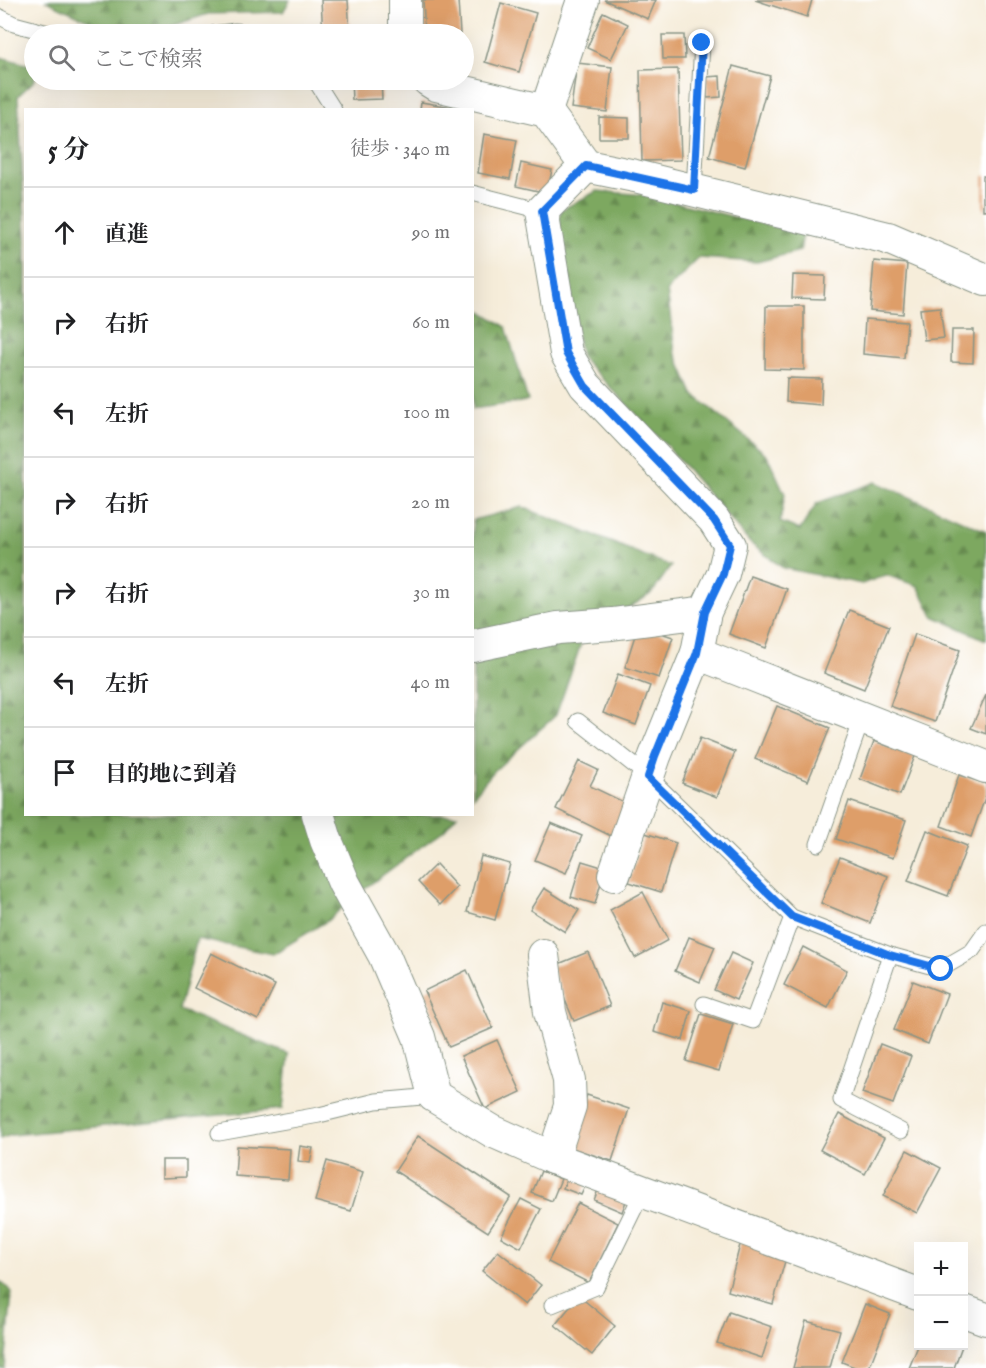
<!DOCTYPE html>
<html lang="ja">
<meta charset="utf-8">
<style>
body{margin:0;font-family:"IM FELL English","Noto Serif JP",serif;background:#f2f2f2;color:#202124}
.controls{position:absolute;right:18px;bottom:18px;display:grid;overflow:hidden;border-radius:0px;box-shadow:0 6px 24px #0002}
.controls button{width:54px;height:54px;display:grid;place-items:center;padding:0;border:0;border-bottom:2px solid #e0e0e0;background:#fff;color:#202124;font:30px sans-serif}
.stop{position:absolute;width:18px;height:18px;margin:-14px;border:4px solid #1a73e8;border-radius:50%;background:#fff}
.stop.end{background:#1a73e8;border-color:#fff;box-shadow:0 2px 6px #0008}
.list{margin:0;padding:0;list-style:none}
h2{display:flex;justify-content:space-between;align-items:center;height:78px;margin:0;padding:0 24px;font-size:26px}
h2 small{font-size:20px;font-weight:400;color:#757577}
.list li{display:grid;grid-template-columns:39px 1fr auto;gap:18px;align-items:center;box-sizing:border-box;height:90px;padding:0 24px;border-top:2px solid #e0e0e0}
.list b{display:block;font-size:22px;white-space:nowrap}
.list em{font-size:20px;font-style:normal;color:#757577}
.icon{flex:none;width:33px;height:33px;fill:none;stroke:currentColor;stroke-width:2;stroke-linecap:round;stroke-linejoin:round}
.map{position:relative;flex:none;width:986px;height:1368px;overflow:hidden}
.search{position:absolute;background:#fff;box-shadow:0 6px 24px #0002;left:24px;top:24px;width:450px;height:66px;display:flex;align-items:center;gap:15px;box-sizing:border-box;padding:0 21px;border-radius:33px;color:#757577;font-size:22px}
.panel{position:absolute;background:#fff;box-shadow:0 6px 24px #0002;left:24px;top:108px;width:450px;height:708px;border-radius:0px}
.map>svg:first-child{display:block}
.forest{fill:url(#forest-firs);stroke:#4e724a;stroke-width:1.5}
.building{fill:#de9e69}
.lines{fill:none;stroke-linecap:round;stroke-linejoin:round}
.lane-casing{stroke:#8a9587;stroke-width:17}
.street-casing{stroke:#8a9587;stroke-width:34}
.lane{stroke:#fff;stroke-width:15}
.street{stroke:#fff;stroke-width:32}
.route{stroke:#1a73e8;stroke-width:8}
</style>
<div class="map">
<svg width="986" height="1368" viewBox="0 0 986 1368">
<defs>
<pattern id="forest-firs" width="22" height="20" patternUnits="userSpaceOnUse" patternTransform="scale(1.5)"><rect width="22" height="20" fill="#7da860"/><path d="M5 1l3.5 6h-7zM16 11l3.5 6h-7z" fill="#668a50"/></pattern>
</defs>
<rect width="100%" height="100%" fill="#fff"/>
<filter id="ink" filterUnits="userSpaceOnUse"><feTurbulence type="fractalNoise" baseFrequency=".0167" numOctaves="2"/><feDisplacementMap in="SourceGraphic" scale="12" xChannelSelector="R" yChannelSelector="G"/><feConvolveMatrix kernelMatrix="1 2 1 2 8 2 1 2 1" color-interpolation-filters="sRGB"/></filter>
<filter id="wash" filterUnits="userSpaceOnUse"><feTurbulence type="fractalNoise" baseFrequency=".008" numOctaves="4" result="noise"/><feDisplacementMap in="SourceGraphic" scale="24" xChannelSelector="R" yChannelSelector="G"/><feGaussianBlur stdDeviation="1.35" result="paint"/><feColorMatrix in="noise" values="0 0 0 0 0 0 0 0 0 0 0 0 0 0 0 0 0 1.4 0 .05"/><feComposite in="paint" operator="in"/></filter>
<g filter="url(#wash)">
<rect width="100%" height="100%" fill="#f6edda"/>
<g class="forest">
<path d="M45 0H290L283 12 208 14 146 34C114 35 74 14 45 0Z"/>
<path d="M0 57 34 66 35 80 18 96 26 238V814L457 815 444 830 364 889 327 921 273 954 197 939 179 1010 289 1054 283 1109 11 1135 0 1139Z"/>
<path d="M597 191 646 195 803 234 800 251 757 262 699 258 667 290 675 352 693 394 767 455 785 494 780 522 800 530 817 503 876 482 986 531V640L933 616 918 586 886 575 862 584 783 568 750 543 668 447 581 357 558 240 561 210Z"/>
<path d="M472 305 506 327 528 401 473 409Z"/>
<path d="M522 507 671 566 652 593 583 638 556 715 494 771 473 796V520Z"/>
<path d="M0 1281 12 1292 5 1368H0Z"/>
</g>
<g id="blocks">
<g class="building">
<path d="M321 0H348L350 34H323Z"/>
<path d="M423 0H458L460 34H425Z"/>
<path d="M604 0H656L648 19Z"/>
<path d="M755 0H812L807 17Z"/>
<path d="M501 3 536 13 519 72 485 62Z"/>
<path d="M603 12 628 24 611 59 587 48Z"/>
<path d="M662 35H684L685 59H663Z"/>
<path d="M577 63 612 67 607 112 571 108Z"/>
<path d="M733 66 770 76 745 167 709 157Z"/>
<path d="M678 69 681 160 642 161 640 70Z"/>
<path d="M720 76 721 97 707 98 706 77Z"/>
<path d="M351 80H381L382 99 352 100Z"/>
<path d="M421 102 457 108V110H420Z"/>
<path d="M599 117 629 118V138H599Z"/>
<path d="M484 134 517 140 510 179 478 173Z"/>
<path d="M521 163 552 170 547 193 516 186Z"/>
<rect x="983" y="176" width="3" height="34"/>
<path d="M874 261 907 264 903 314 870 311Z"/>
<path d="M793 275 825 276 824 299 792 298Z"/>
<path d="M766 306H804V370L765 369Z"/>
<path d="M940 307 944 338 924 340 920 309Z"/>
<path d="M865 319 907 322 904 358 863 354Z"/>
<path d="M952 330H974L973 363 951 362Z"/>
<path d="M787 378 822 379 821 405 786 402Z"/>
<path d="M750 576 787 589 766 648 729 634Z"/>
<path d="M849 610 889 626 864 689 824 673Z"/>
<path d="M638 626 673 637 659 678 625 667Z"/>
<path d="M915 634 960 650 935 722 890 706Z"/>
<path d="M618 674 650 686 636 725 603 713Z"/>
<path d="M986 695V734L971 728Z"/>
<path d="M777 706 830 728 808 781 755 759Z"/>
<path d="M700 738 735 752 717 797 682 783Z"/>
<path d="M874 741 915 756 900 795 860 779Z"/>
<path d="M579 761 598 770 590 786 630 805 615 838 556 809Z"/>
<path d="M959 775 986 784V795L971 837 941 826Z"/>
<path d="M849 801 906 820 893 858 836 839Z"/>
<path d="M551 823 582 836 566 873 535 860Z"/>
<path d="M927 830 967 846 948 896 908 881Z"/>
<path d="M645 833 676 843 661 892 629 882Z"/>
<path d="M481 856 510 864 495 920 467 912Z"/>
<path d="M840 857 888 876 870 923 821 903Z"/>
<path d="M582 861 605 868 595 904 571 897Z"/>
<path d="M436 864 457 887 440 905 418 882Z"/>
<path d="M544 888 579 910 565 932 530 910Z"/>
<path d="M643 892 668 940 635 958 610 910Z"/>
<path d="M689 937 715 947 700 982 675 971Z"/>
<path d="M803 947 847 970 828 1008 784 985Z"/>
<path d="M588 952 610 1006 574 1021 551 967Z"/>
<path d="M211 953 275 985 258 1020 194 988Z"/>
<path d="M731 953 753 963 736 1000 714 990Z"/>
<path d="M467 970 493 1028 449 1047 424 991Z"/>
<path d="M913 981 947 994 928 1044 894 1030Z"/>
<path d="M662 1002 691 1011 683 1040 654 1032Z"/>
<path d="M701 1014 733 1024 719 1071 686 1061Z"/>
<path d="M497 1040 521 1092 485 1109 461 1056Z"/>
<path d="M880 1044 911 1056 893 1104 862 1093Z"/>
<path d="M587 1095 629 1109 612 1161 569 1147Z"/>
<path d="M839 1114 884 1138 865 1174 820 1150Z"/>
<path d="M418 1136 511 1197 488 1232 395 1171Z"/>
<path d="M237 1146 290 1149 288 1180 235 1176Z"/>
<path d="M300 1146 313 1148 310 1163 298 1161Z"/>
<path d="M907 1150 941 1168 917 1213 883 1196Z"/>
<path d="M162 1160H186V1177L162 1178Z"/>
<path d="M327 1161 363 1172 351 1211 315 1201Z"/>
<path d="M541 1171 561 1179 552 1201 532 1193Z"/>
<path d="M569 1172 588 1180 581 1195 563 1188Z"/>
<path d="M600 1185 628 1196 622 1212 594 1200Z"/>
<path d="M521 1199 541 1209 521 1248 501 1237Z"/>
<path d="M578 1203 618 1223 589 1283 548 1262Z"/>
<path d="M741 1241 787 1254 773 1304 728 1291Z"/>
<path d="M498 1251 541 1285 525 1305 482 1271Z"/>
<path d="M579 1296 615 1326 592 1355 555 1325Z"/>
<path d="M865 1304 890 1314 869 1368H857L842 1362Z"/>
<path d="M729 1312 772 1327 762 1358 717 1343Z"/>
<path d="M806 1321 840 1330 830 1368H793Z"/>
<path d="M918 1346H962L954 1368H909Z"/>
</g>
</g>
</g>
<g filter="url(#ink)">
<use href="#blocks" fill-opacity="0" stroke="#8a9587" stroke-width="1.5"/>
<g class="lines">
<g class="lane-casing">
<g id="lane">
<path d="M0 17 14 24 52 34"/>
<path d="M213 34 235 31 274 34"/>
<path d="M315 80 334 110"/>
<path d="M694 190 702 43"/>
<path d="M472 193 542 211"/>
<path d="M578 721 649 777 792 917 890 955 941 969 972 951 986 931"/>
<path d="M818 844 862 719"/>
<path d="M890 955 841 1100 901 1131"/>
<path d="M704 1004 753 1021 792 917"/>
<path d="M219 1133 319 1115 376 1101 434 1096"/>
<path d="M552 1305 596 1287 643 1191"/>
</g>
</g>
<g class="street-casing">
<g id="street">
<path d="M405 34V0"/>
<path d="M428 80 436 85 546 111 586 166 635 176 888 238 986 280"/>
<path d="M546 111 583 0"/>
<path d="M586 166 542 211 566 353 585 385 714 520 730 545 723 574 705 612 697 653 655 756 614 875"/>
<path d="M472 646 558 628 612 624 705 612"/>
<path d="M697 653 986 767"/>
<path d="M318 814 326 840 344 883 384 955 419 1037 434 1096 492 1131 553 1158 918 1294"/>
<path d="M543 955 550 1012 569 1080 570 1106 553 1158"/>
<path d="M964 1311 986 1319"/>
</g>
</g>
<use href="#lane" class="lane"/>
<use href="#street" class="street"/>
</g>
</g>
<g class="lines" filter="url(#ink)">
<path class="route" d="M702 43 694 190 586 166 542 211 566 353 585 386 714 520 730 545 723 574 705 612 697 653 655 756 648 777 792 917 890 955 941 969"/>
</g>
</svg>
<div class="controls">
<button>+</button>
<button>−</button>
</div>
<div class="stop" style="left:941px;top:969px"></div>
<div class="stop end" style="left:702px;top:43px"></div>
<div class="search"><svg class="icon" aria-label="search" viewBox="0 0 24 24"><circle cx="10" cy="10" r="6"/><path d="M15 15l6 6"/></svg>ここで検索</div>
<section class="panel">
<h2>5 分<small>徒歩 · 340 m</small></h2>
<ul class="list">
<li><svg class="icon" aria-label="ahead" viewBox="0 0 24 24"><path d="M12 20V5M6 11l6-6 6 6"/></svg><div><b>直進</b></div><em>90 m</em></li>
<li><svg class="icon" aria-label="right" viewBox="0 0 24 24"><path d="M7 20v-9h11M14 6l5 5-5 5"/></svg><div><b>右折</b></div><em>60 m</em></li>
<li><svg class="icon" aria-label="left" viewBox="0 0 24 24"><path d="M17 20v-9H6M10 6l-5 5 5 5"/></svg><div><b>左折</b></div><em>100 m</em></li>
<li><svg class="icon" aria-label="right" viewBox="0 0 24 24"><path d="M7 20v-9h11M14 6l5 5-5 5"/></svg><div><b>右折</b></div><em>20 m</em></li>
<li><svg class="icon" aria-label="right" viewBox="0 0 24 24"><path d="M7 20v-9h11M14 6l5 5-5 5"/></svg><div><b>右折</b></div><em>30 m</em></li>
<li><svg class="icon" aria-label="left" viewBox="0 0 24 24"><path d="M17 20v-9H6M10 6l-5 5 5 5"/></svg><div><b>左折</b></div><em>40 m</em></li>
<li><svg class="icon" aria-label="arrive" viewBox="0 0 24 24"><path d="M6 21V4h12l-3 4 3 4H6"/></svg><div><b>目的地に到着</b></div></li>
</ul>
</section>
</div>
